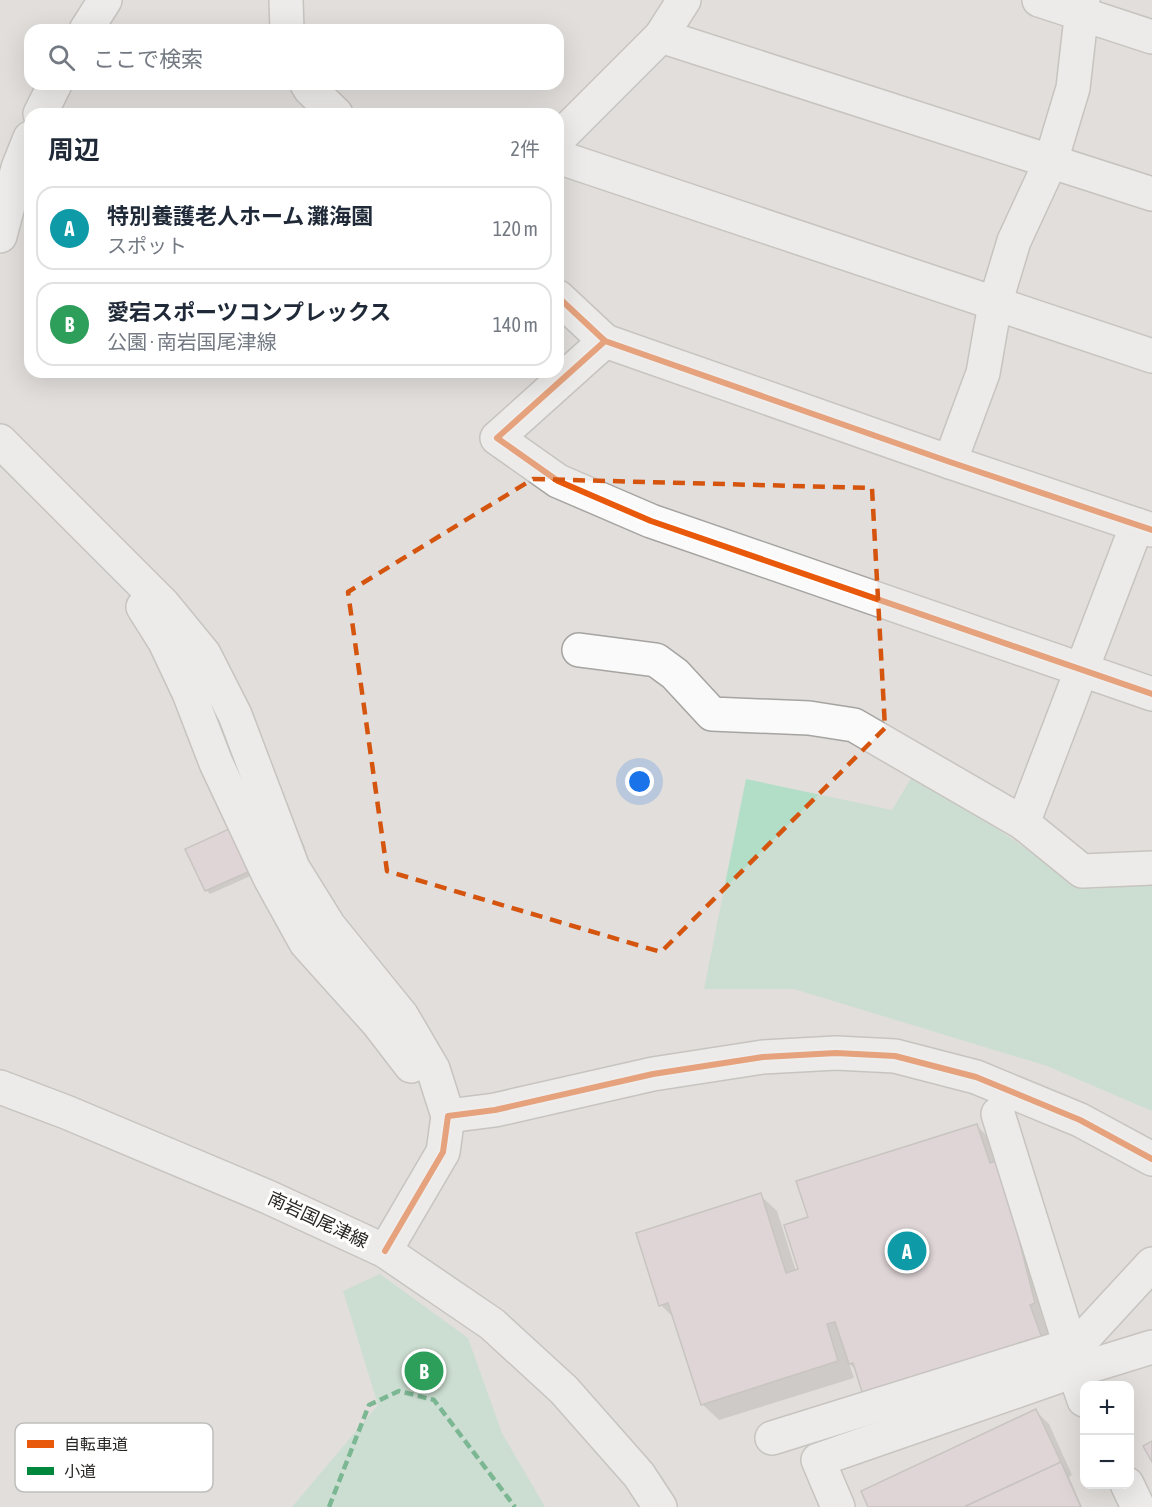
<!DOCTYPE html>
<html lang="ja">
<meta charset="utf-8">
<style>
body{margin:0;font-family:"Asap Condensed","Noto Sans JP",sans-serif;background:#f2f2f3;color:#1f2937}
.controls{position:absolute;right:18px;bottom:18px;display:grid;overflow:hidden;border-radius:12px;box-shadow:0 6px 24px #0002}
.controls button{width:54px;height:54px;display:grid;place-items:center;padding:0;border:0;border-bottom:2px solid #e0e1e3;background:#fff;color:#1f2937;font:30px sans-serif}
.you{position:absolute;left:640px;top:782px;width:21px;height:21px;margin:-15px;border:4px solid #fff;border-radius:50%;background:#1a73e8;box-shadow:0 0 0 9px #1a73e833}
.badge{display:grid;place-items:center;width:39px;height:39px;border-radius:50%;background:#696663;color:#fff;font-size:20px;font-weight:700}
.pin{position:absolute;translate:-50% -50%;border:3px solid #fff;box-shadow:0 2px 6px #0006}
.list{margin:0;padding:0;list-style:none}
h2{display:flex;justify-content:space-between;align-items:center;height:78px;margin:0;padding:0 24px;font-size:26px}
h2 small{font-size:20px;font-weight:400;color:#747a83}
.list li{display:grid;grid-template-columns:39px 1fr auto;gap:18px;align-items:center;box-sizing:border-box;height:84px;margin:0 12px 12px;padding:0 12px;border:2px solid #e0e1e3;border-radius:18px}
.list b{display:block;font-size:22px;white-space:nowrap}
.list p{margin:0;font-size:20px;white-space:nowrap;color:#747a83}
.list em{font-size:20px;font-style:normal;color:#747a83}
.icon{flex:none;width:33px;height:33px;fill:none;stroke:currentColor;stroke-width:2;stroke-linecap:round;stroke-linejoin:round}
.map{position:relative;flex:none;width:1152px;height:1507px;overflow:hidden}
.search{position:absolute;background:#fff;box-shadow:0 6px 24px #0002;left:24px;top:24px;width:540px;height:66px;display:flex;align-items:center;gap:15px;box-sizing:border-box;padding:0 21px;border-radius:18px;color:#747a83;font-size:22px}
.panel{position:absolute;background:#fff;box-shadow:0 6px 24px #0002;left:24px;top:108px;width:540px;height:270px;border-radius:18px}
.map>svg:first-child{display:block}
.green{fill:#b2ddc6}
.shadow{fill:#0003}
.building{fill:#dccbd0;stroke:#a7a5a4;stroke-width:1.5}
.lines{fill:none;stroke-linecap:round;stroke-linejoin:round}
.minor-casing{stroke:#a6a4a1;stroke-width:36}
.major-casing{stroke:#a6a4a1;stroke-width:36}
.minor{stroke:#fafafa;stroke-width:33}
.major{stroke:#fafafa;stroke-width:33}
.quiet{stroke:#00873e;stroke-width:4.5;stroke-dasharray:9 4.5;stroke-linecap:butt}
.cycleway-casing{stroke:#fff;stroke-width:10}
.cycleway{stroke:#e8590c;stroke-width:6}
.marked{fill:none;stroke:#d5540e;stroke-width:4.5;stroke-dasharray:12 8;stroke-linejoin:round}
.labels{text-anchor:middle;stroke-width:6;stroke-linejoin:round;paint-order:stroke}
.street-label{font-size:18px;fill:#282623;stroke:#fff}
.key{fill:#fff;stroke:#bebebd;stroke-width:1.5}
.key-label{font-size:16px;fill:#282623}
</style>
<div class="map">
<svg width="1152" height="1507" viewBox="0 0 1152 1507">
<rect width="100%" height="100%" fill="#e1dedb"/>
<g class="green">
<path d="M913 775 1005 834 1074 882 1090 889 1152 883V1111L1047 1066 794 989H704L746 779 892 810Z"/>
<path d="M380 1274 468 1338 502 1433 545 1507H292L378 1405 343 1291Z"/>
</g>
<g class="shadow">
<path d="M288 810 306 851 210 894 206 890Z"/>
<path d="M977 1126 993 1142 1057 1354 857 1371 849 1363 854 1378 719 1420 702 1404 675 1319 661 1305 760 1195 777 1211 796 1271 800 1270 810 1218Z"/>
<path d="M1036 1411 1049 1424 1072 1475 1069 1477 1082 1507H870Z"/>
</g>
<g class="building">
<path d="M284 804 304 847 205 891 185 849Z"/>
<path d="M977 1124 990 1163 999 1160 1035 1303 1030 1305 1042 1338 863 1395 853 1363 849 1364 835 1322 827 1324 838 1361 701 1405 668 1303 659 1306 636 1233 761 1193 786 1273 798 1269 784 1225 808 1217 796 1181Z"/>
<path d="M1036 1409 1061 1462 964 1507H868L861 1491Z"/>
<path d="M1152 1441V1462L1143 1446Z"/>
<path d="M1061 1462 1081 1507H964Z"/>
</g>
<g class="lines">
<g class="minor-casing">
<g id="minor">
<path d="M286 0 287 30"/>
<path d="M1039 0 1152 37"/>
<path d="M86 30 105 0"/>
<path d="M661 36 1152 194"/>
<path d="M307 84 310 89 336 114"/>
<path d="M40 114 55 84"/>
<path d="M558 139 661 36 684 0"/>
<path d="M558 157 1152 356"/>
<path d="M0 236 18 168 30 138"/>
<path d="M558 297 605 341 950 462 1152 530"/>
<path d="M605 341 497 438 558 481 651 521 1152 694"/>
<path d="M0 441 163 604 204 654 235 715 293 868 329 926 402 1016 433 1069 448 1116 443 1152 385 1251"/>
<path d="M950 462 983 373 995 304 1014 241 1051 161 1073 88 1083 0"/>
<path d="M143 607 165 642 189 693 216 763 270 878 306 943 378 1023 411 1066"/>
<path d="M579 650 656 660 675 674 712 714 809 718 854 725 1023 823 1082 871 1152 868"/>
<path d="M1023 823 1137 525"/>
<path d="M998 1114 1070 1345"/>
<path d="M448 1116 495 1110 653 1074 763 1057 836 1053 895 1056 976 1077 1080 1120 1152 1159"/>
<path d="M1074 1371 1084 1400"/>
<path d="M772 1438 1080 1342 1152 1264"/>
<path d="M1127 1484 1138 1507"/>
<path d="M838 1507 818 1460 1074 1371 1152 1347"/>
</g>
</g>
<g class="major-casing">
<path id="major" d="M0 1087 66 1112 268 1197 385 1251 492 1324 564 1390 639 1475 660 1507"/>
</g>
<use href="#minor" class="minor"/>
<use href="#major" class="major"/>
<path class="quiet" d="M329 1507 369 1405 399 1391 434 1400 515 1507"/>
<g class="cycleway-casing">
<g id="cycleway">
<path d="M558 297 605 341 950 462 1152 530"/>
<path d="M605 341 497 438 558 481 651 521 1152 694"/>
<path d="M385 1251 443 1152 448 1116 495 1110 653 1074 763 1057 836 1053 895 1056 976 1077 1080 1120 1152 1159"/>
</g>
</g>
<use href="#cycleway" class="cycleway"/>
</g>
<path d="M0 0H1152V1507H0ZM533 479 872 488 885 728 661 952 387 871 348 592Z" fill="#e1dedb" fill-opacity=".55" fill-rule="evenodd"/>
<path class="marked" d="M533 479 872 488 885 728 661 952 387 871 348 592Z"/>
<g class="labels">
<g class="street-label">
<text transform="translate(318 1220) rotate(25)" y="6">南岩国尾津線</text>
</g>
</g>
<rect x="15" y="1423" width="198" height="69" rx="9" class="key"/>
<rect x="27" y="1440" width="27" height="8" fill="#e8590c"/>
<rect x="27" y="1467" width="27" height="8" fill="#00873e"/>
<g class="key-label">
<text x="64" y="1450">自転車道</text>
<text x="64" y="1477">小道</text>
</g>
</svg>
<div class="controls">
<button>+</button>
<button>−</button>
</div>
<div class="you"></div>
<div class="pin badge" style="left:907px;top:1251px;background:#0f9aa8">A</div>
<div class="pin badge" style="left:424px;top:1371px;background:#2e9e5b">B</div>
<div class="search"><svg class="icon" aria-label="search" viewBox="0 0 24 24"><circle cx="10" cy="10" r="6"/><path d="M15 15l6 6"/></svg>ここで検索</div>
<section class="panel">
<h2>周辺<small>2件</small></h2>
<ul class="list">
<li><span class="badge" style="background:#0f9aa8">A</span><div><b>特別養護老人ホーム 灘海園</b><p>スポット</p></div><em>120 m</em></li>
<li><span class="badge" style="background:#2e9e5b">B</span><div><b>愛宕スポーツコンプレックス</b><p>公園 · 南岩国尾津線</p></div><em>140 m</em></li>
</ul>
</section>
</div>
